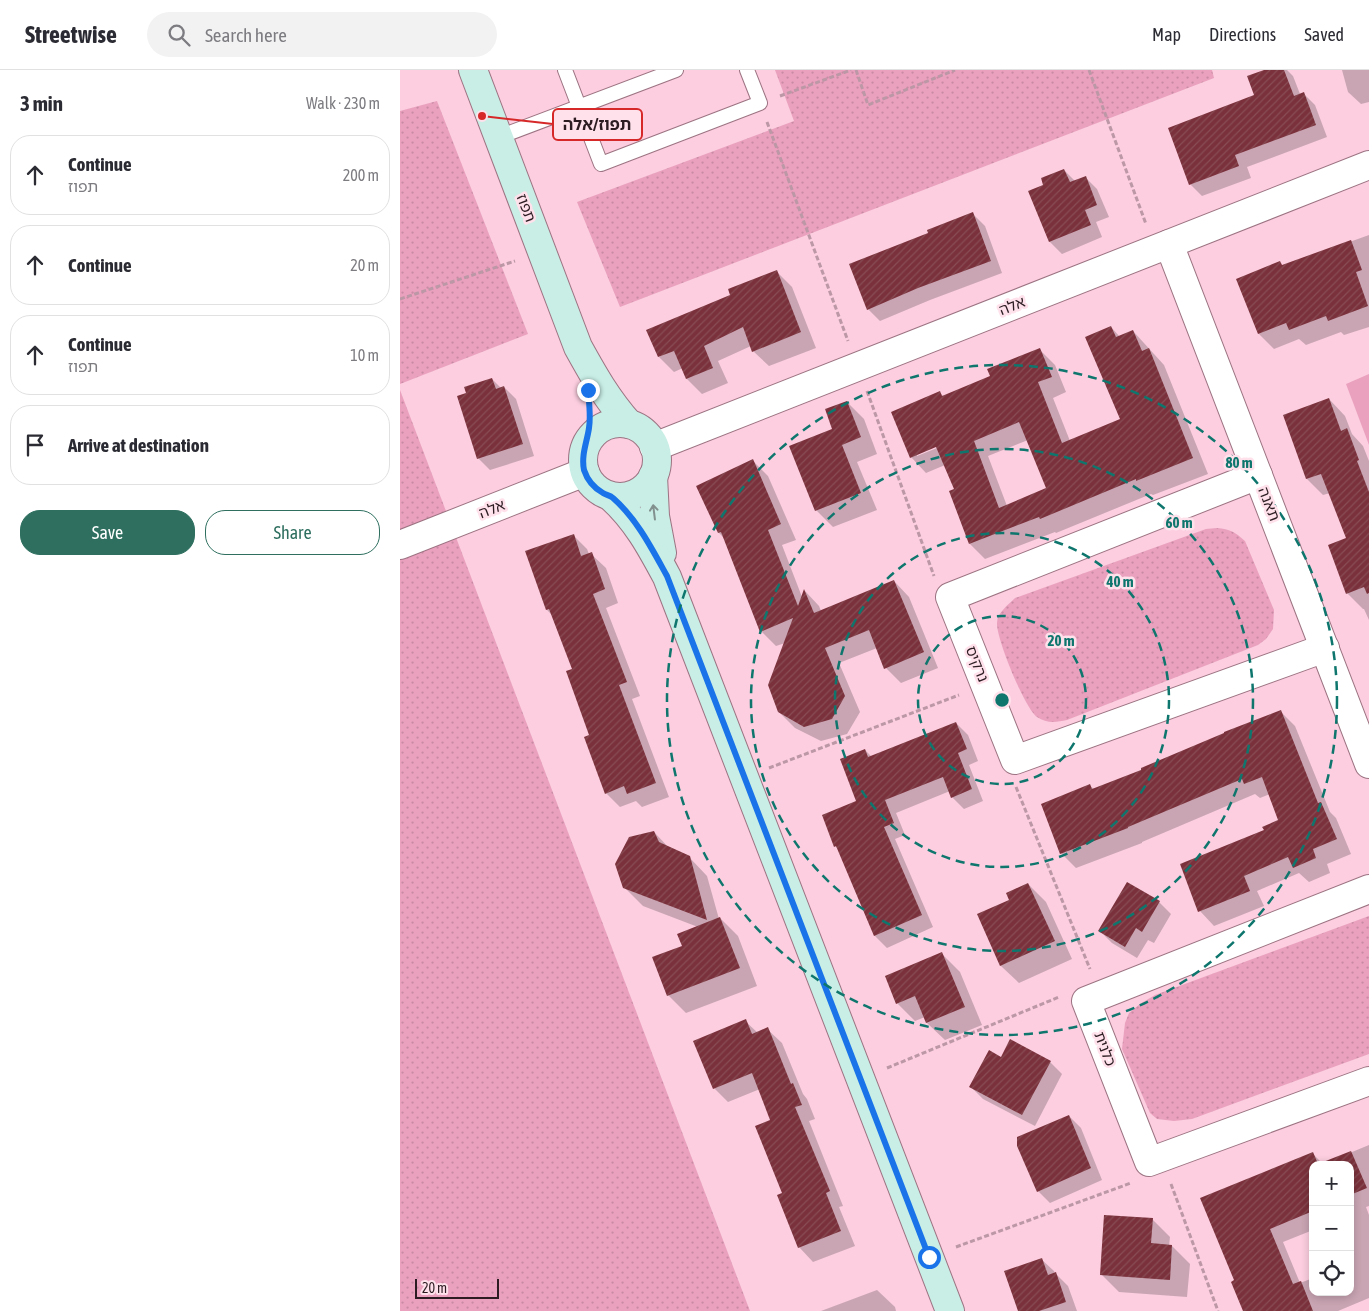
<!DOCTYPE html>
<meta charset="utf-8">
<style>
body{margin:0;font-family:"Asap Condensed","Noto Sans Hebrew",sans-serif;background:#f2f2f3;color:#2b2b33}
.controls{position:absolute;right:15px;bottom:15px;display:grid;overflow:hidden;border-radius:10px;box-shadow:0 2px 8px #0003}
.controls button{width:45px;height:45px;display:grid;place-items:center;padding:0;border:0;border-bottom:1px solid #e1e1e2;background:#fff;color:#2b2b33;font:25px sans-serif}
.scale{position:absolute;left:15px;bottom:12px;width:84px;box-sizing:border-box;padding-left:5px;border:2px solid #2d1d23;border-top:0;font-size:14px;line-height:18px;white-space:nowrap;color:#2d1d23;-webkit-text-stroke:4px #fee1eb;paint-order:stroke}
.stop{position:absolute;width:15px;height:15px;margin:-11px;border:4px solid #1a73e8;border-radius:50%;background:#fff}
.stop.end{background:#1a73e8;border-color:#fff;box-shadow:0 1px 5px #0008}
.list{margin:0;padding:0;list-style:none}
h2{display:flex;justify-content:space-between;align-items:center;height:65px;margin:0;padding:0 20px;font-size:21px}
h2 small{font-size:16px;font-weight:400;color:#7c7c81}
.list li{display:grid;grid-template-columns:32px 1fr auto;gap:15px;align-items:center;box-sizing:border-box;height:80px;margin:0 10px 10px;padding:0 10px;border:1px solid #e1e1e2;border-radius:20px}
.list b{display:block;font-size:19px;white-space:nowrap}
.list p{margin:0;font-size:16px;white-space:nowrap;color:#7c7c81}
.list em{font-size:16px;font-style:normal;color:#7c7c81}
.actions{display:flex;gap:10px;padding:15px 20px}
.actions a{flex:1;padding:11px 0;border:1px solid #2e6f5f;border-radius:20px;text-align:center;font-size:18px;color:#2e6f5f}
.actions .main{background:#2e6f5f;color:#fff}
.icon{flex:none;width:28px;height:28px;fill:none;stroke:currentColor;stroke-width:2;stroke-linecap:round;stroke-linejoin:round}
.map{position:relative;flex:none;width:969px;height:1241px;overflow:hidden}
header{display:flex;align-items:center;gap:30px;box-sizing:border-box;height:70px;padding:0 25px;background:#fff;border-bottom:1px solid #e1e1e2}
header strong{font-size:24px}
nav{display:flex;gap:28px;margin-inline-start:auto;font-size:18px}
.search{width:350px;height:45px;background:#f2f2f3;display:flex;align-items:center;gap:12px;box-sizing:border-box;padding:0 18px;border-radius:28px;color:#7c7c81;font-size:19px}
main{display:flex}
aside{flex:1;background:#fff}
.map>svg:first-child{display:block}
.grass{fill:#eaa1be}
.park{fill:url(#park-dots)}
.shadow{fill:#0003;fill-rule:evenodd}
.building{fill:url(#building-hatch);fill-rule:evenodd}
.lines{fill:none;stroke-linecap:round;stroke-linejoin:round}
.lane-casing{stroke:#9c7382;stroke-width:16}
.street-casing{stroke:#9c7382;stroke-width:30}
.secondary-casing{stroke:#9c7382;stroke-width:30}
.path{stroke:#bc97a5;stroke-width:3;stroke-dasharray:5 2.5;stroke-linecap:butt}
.lane{stroke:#fff;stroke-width:14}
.street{stroke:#fff;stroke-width:28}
.secondary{stroke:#c8eee5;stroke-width:28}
.oneway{stroke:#82908e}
.route{stroke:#1a73e8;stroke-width:6}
.ring{fill:none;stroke:#0f766e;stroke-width:2.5;stroke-dasharray:9 6}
.labels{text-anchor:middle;stroke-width:5;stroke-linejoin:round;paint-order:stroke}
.street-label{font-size:15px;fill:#2d1d23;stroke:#fee1eb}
.centre{fill:#0f766e;stroke:#fee1eb;stroke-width:2.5}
.ring-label{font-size:15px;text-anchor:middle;font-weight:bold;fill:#0f766e;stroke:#fee1eb;stroke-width:5;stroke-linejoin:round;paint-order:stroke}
.leader{fill:none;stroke:#d62828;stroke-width:2}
.callout-dot{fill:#d62828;stroke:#fee1eb;stroke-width:2}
.callout{fill:#fee1eb;stroke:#d62828;stroke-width:2}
.callout-label{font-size:16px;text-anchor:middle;font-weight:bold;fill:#2d1d23}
</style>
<header>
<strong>Streetwise</strong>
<div class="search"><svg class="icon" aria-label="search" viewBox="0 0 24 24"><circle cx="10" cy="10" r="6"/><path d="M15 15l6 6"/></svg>Search here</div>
<nav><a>Map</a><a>Directions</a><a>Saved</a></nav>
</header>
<main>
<aside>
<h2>3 min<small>Walk · 230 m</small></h2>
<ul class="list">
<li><svg class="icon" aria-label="ahead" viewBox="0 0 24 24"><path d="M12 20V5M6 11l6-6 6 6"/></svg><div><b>Continue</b><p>תפוז</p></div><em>200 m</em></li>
<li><svg class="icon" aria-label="ahead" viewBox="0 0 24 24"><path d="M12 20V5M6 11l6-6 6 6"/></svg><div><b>Continue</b></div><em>20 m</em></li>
<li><svg class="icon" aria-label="ahead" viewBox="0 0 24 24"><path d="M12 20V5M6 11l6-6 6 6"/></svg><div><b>Continue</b><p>תפוז</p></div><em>10 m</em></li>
<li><svg class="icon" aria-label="arrive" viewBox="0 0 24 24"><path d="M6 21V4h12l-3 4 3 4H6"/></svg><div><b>Arrive at destination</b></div></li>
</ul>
<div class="actions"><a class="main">Save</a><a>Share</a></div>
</aside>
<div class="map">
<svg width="969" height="1241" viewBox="0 0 969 1241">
<defs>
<pattern id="park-dots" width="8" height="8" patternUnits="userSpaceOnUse" patternTransform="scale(1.25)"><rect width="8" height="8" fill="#eaa1be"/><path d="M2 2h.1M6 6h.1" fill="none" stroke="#c98aa3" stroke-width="1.8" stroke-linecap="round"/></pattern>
<pattern id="building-hatch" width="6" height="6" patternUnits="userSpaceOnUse" patternTransform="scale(1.25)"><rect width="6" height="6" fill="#7a313b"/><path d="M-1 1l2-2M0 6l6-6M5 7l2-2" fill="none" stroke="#884d55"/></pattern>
</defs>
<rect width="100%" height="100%" fill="#fccedf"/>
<path class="grass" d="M969 304V375L946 314Z"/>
<g class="park">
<path d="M375 0H812L814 8 220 237 177 132 394 51Z"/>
<path d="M37 31 128 264 0 314V41Z"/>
<path d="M0 320 350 1241H0Z"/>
<path d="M817 458C830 459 835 462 845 471L874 540 873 559 866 569 858 575 667 650C657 652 647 654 637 647 625 639 596 568 597 553 597 543 608 535 615 528L806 459Z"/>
<path d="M969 846V984L792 1049 774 1051 757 1049 750 1043 722 979 725 953 729 943 740 934 755 925Z"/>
</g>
<g class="shadow">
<path d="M867 0H887L893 6 900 24 903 23 915 35 927 67 847 97 851 108 802 126 790 114 856 26Z"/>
<path d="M942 0H969V32L961 34 948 22Z"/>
<path d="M664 100 675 111 685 107 697 119 709 147 696 152 702 167 662 184 650 172 645 115Z"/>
<path d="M573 144 585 156 602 203 530 230 480 251 468 239 530 164Z"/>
<path d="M969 165V257L944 265 941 262 906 275 899 269 874 279 859 264 883 196Z"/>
<path d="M376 201 392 217 416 278 369 296 353 281 351 276 318 291 328 313 302 324 287 309 283 298 274 302 259 287 332 226Z"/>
<path d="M711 257 720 267 733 261 764 295 808 404 753 425 751 424 656 463 655 462 585 489 570 474 556 420 545 395 526 403 511 387 540 323 544 327 591 306 640 280 655 295 666 322 653 328 670 371 722 349ZM628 370 648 418 607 436 588 386ZM541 374 542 376 517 386V384Z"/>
<path d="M92 309 101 318 104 317 116 329 134 386 90 400 78 388 67 324Z"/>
<path d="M929 329 945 346 952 364 963 376 969 391V550L964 539H963L947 523V469L930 423 923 425 907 409 884 346Z"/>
<path d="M447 332 464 349 477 384 457 392 477 440 433 457 416 440 433 360Z"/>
<path d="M353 391 368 406 396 470 382 475 402 527 405 521 419 536 421 541 494 511 509 527 538 598 501 613 486 598 477 578 439 593 460 642 447 664 421 671 395 658 379 642 385 573 376 576 361 561 324 468 319 463Z"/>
<path d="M173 465 187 479 189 484H191L206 498 218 533 206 538 240 626 232 629 269 727 242 737 236 731 220 737 206 723 173 600 153 546 147 540 126 482Z"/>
<path d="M880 641 895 656 930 742 936 748 951 784 927 794 930 803 909 812 899 803 857 821 864 836 814 856 800 841 865 761 880 751 870 724 860 728 855 724 742 772V773L676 798 661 783 690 716 694 719 743 700Z"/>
<path d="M556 653 568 665 578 691 569 695 583 731 564 739 552 727 550 721 496 743 505 765 495 769 533 857 487 878 475 866 439 780 435 776 458 732 465 680 472 687Z"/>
<path d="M254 762 270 779 289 787 307 806 319 849 320 848 338 866 357 916 286 943 268 925 283 877 298 857 243 836 224 817Z"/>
<path d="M628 814 646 832 672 889 619 913 601 896 578 845 610 830Z"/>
<path d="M759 832 771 844 754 873 748 870 737 888 712 873 700 861Z"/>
<path d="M542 884 560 902 582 955 545 970 527 953 525 947 515 951 497 933Z"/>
<path d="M345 951 358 963 367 959 382 973 403 1024 407 1029 415 1049 409 1051 443 1136 439 1137 455 1176 413 1192 399 1177 384 1124 372 1051 360 1019 328 1032 314 1018Z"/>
<path d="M602 988 650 992 662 1004 635 1056 583 1029 571 1017Z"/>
<path d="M669 1046 681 1058 702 1110 650 1133 638 1121Z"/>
<path d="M969 1075V1136L966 1137 969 1145V1228L938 1241H844L833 1212 913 1084 923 1094ZM913 1095H950V1222H913V1208L900 1213 883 1172 913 1160Z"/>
<path d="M752 1149 770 1167 769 1176H772L790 1194 787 1227 719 1222 701 1204Z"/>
<path d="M641 1189 654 1201 655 1204H656L668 1216 677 1241H619Z"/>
<path d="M477 1220 495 1237 496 1241H421Z"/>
</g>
<g class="building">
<path d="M864 0H884L894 26 904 22 916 55 835 85 839 96 789 115 768 58 854 25 847 6Z"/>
<path d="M664 99 670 112 686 106 697 135 685 140 691 155 649 172 628 121 643 115 641 108Z"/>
<path d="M573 142 591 191 518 218 467 240 449 194 528 163 527 160Z"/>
<path d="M951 170 962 200 956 202 968 236 928 251 926 246 889 260 886 253 858 264 836 209 880 191 882 195Z"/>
<path d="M377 200 401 262 352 282 343 257 304 276 313 298 286 309 274 281 258 287 246 260 330 225 328 219Z"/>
<path d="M711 256 716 267 733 260 742 281 749 278 793 388 736 411V409L640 449 639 447 569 474 549 421 554 419 536 377 510 388 491 342 540 321 542 326 590 306 587 299 640 278 652 307 638 312 662 373 720 349 685 267ZM619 352 646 418 599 438 574 371Z"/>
<path d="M92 308 96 319 104 316 123 374 77 389 57 326 66 323 64 317Z"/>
<path d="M929 328 941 361 947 358 959 390 957 391 969 422V523L967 524 964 517 946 524 928 475 946 468 921 404 906 409 883 345Z"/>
<path d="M447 331 461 367 442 375 461 423 415 441 389 376 432 359 425 339Z"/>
<path d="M353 389 381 454 368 460 398 536 404 519 414 543 494 510 524 582 484 599 469 560 425 578 445 626 432 649 404 657 378 642 368 615 393 548 360 562 321 462 318 463 296 416Z"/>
<path d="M174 464 181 486 192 482 205 519 193 524 227 612 219 615 256 713 227 724 224 716 205 724 184 667 189 665 166 601 172 599 149 539 146 540 125 481Z"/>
<path d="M881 640 918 733 921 732 937 769 913 779 916 788 893 798 888 787 844 806 850 821 798 842 780 794 864 760 862 757 878 750 862 707 844 714 842 709 728 757V758L660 784 641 734 690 714 692 719 741 700V698L824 663V662Z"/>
<path d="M556 652 567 679 558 683 572 719 551 728 543 707 485 730 494 753 484 757 522 845 474 866 436 776 434 777 422 745 456 731 440 689 465 679 468 687Z"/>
<path d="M254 761 259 772 290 786 307 850 223 818 215 794 229 767Z"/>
<path d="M727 812 760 831 742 862 736 858 725 877 698 861Z"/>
<path d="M628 813 655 871 600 896 577 844 609 830 606 823Z"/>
<path d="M320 847 340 898 267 926 252 887 282 876 277 864Z"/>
<path d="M542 882 565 937 526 953 515 926 496 934 485 906Z"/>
<path d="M346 949 352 964 368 957 391 1014 393 1013 402 1035 395 1037 430 1121 426 1123 441 1161 398 1178 377 1125 382 1123 355 1056 370 1050 352 1003 313 1019 293 971Z"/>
<path d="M610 969 651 991 622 1045 569 1017 589 980 601 987Z"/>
<path d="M669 1045 691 1098 637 1122 617 1076V1067Z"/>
<path d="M951 1081 967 1118 950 1125V1095H913V1141L870 1159 893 1214 901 1211 913 1241H843L831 1212 834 1210 800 1128 913 1082 918 1094Z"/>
<path d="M704 1145 753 1148 751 1173 772 1175 770 1210 700 1205Z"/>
<path d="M642 1188 648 1205 656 1202 666 1232 639 1241H618L604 1201Z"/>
</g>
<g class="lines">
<g class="lane-casing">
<g id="lane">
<path d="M165 0 201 94 360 33 347 0"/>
<path d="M99 67 276 0"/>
</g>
</g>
<g class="street-casing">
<g id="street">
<path d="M769 174 969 694"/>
<path d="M254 377 969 95"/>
<path d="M858 405 550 527 615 690 925 578"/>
<path d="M0 475 185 402"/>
<path d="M969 819 686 931 749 1092 969 1011"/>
</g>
</g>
<g class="secondary-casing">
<g id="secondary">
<path d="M73 0 178 277C194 306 207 329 229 354"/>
<circle cx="220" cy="390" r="37"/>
<path d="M253 406 255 446 262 483"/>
<path d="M210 426C236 449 251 477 267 507L550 1241"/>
</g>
</g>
<g class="path">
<path d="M456 0 468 35 555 0"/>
<path d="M689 0 746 154"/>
<path d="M380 26 451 0"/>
<path d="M367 52 448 271"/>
<path d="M0 229 115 191"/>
<path d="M467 321 534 506"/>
<path d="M369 698 559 625"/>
<path d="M616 717 690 899"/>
<path d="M487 998 659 927"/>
<path d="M771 1114 818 1241"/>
<path d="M556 1177 731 1113"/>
</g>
<use href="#lane" class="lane"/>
<use href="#street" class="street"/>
<use href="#secondary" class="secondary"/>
</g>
<defs><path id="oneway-shaft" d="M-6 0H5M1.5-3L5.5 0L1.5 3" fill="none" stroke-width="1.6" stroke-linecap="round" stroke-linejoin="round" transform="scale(1.25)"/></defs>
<use class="oneway" href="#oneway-shaft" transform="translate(254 442) rotate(-97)"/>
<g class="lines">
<path class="route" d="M188 320C189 332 191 346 189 358 187 372 181 385 184 400 187 409 194 418 203 423 206 425 210 425 213 428 237 449 252 479 267 506L529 1187"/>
</g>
<g class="ring">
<circle cx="602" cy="630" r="84"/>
<circle cx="602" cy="630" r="167"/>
<circle cx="602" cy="630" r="251"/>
<circle cx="602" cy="630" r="335"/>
</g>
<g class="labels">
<g class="street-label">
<text transform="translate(126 138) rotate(69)" y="5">תפוז</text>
<text transform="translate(612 236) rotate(-22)" y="5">אלה</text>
<text transform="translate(869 434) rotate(69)" y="5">תאנה</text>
<text transform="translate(92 439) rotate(-21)" y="5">אלה</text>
<text transform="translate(577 594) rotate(68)" y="5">נרקיס</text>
<text transform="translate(705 979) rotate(69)" y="5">כלנית</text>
</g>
</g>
<circle cx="602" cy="630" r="8" class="centre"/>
<g class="ring-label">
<text x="839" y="398">80 m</text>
<text x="779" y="458">60 m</text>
<text x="720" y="517">40 m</text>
<text x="661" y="576">20 m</text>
</g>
<path class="leader" d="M82 46L153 54"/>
<circle class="callout-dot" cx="82" cy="46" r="5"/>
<rect class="callout" x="153" y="39" width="89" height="31" rx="5"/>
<g class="callout-label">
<text x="197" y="60">תפוז/אלה</text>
</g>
</svg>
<div class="controls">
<button>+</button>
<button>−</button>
<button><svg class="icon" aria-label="locate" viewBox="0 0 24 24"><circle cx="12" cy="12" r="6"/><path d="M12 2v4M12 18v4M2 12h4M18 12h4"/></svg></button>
</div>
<div class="scale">20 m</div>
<div class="stop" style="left:529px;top:1187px"></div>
<div class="stop end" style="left:188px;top:320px"></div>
</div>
</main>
